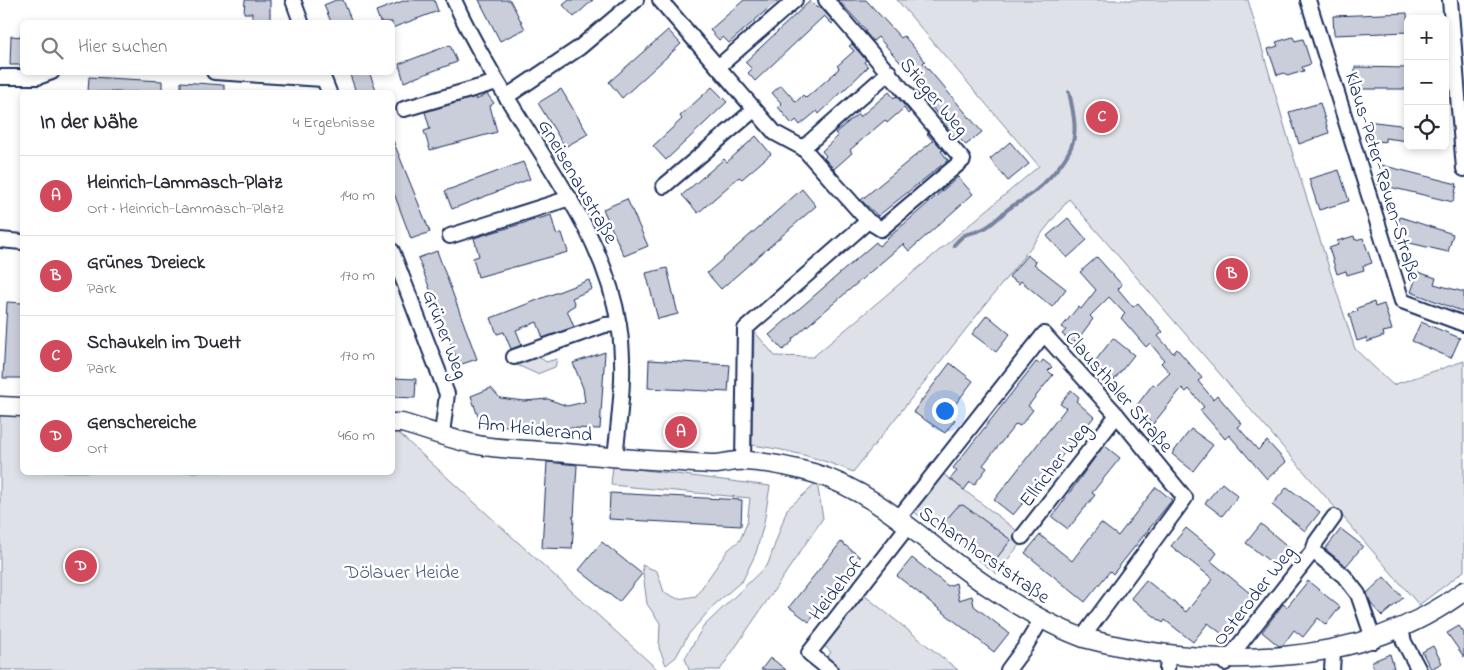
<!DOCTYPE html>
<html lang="de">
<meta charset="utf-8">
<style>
body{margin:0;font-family:"Indie Flower",sans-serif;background:#f2f2f3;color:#2b2b33}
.controls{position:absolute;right:15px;top:15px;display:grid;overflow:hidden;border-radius:8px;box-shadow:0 2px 8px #0003}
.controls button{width:45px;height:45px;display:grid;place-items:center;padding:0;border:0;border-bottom:1px solid #e1e1e2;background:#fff;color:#2b2b33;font:25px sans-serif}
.you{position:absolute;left:944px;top:410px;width:18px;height:18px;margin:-12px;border:4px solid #fff;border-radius:50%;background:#1a73e8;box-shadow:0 0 0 8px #1a73e833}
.badge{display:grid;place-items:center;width:32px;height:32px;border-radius:50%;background:#d1495b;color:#fff;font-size:16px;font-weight:700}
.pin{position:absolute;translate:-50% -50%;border:2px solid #fff;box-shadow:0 1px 5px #0006}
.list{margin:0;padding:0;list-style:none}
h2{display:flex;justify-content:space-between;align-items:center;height:65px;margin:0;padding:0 20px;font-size:21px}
h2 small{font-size:16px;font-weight:400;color:#7c7c81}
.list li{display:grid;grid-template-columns:32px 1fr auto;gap:15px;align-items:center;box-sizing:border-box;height:80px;padding:0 20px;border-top:1px solid #e1e1e2}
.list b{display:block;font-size:19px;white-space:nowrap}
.list p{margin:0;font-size:16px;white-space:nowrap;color:#7c7c81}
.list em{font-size:16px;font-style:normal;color:#7c7c81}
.icon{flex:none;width:28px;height:28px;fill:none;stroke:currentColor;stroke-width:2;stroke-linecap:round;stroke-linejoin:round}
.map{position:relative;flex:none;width:1464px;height:670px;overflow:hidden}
.search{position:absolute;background:#fff;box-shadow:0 2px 8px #0003;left:20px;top:20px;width:375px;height:55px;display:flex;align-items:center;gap:12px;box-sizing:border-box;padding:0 18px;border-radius:8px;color:#7c7c81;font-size:19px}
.panel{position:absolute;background:#fff;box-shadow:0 2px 8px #0003;left:20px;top:90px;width:375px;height:385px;border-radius:8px}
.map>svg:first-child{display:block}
.green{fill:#dee1e7;stroke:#7c88a2}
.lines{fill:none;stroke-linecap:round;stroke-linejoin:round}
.stream{stroke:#77839f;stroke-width:4}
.building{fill:#caceda;stroke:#1b2f5e}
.minor-casing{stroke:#1b2f5e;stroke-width:18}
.tertiary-casing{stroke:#1b2f5e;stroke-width:21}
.minor{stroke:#fff;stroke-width:14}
.tertiary{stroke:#fff;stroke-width:18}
.labels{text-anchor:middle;stroke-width:5;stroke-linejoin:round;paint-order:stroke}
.street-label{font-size:20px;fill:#1b2f5e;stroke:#fff}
.park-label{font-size:20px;fill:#4c5c80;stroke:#fff}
</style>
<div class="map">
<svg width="1464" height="670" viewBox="0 0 1464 670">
<rect width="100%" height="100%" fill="#fff"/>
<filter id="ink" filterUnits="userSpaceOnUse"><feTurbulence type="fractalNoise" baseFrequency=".02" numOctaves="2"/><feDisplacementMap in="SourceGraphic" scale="10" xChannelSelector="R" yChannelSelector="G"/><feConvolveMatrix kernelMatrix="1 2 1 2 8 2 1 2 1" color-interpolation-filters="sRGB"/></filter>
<g filter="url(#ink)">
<g class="green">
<path d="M897 0H1248L1293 155 1355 349 1393 385 1464 361V571L1419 605 1069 199 853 472C820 458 788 450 752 445L754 331 775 356 813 357 1039 166Z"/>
<path d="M536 354 546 362 557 359 555 367 537 374 517 365Z"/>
<path d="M0 407 22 408V472H392L393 428 658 670H0Z"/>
<path d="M613 466 770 486 764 523 756 553 743 580 713 606 688 635 676 657 666 665 659 648 660 623 647 604 642 565 657 571 664 592 678 599 696 596 728 550 740 540 747 523 750 498 611 485Z"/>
<path d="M942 473 1025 537 997 574 914 512Z"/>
<path d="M817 483 823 518 720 670H689L685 658 703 627 768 564 787 509Z"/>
<path d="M864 595 958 670H835L826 659 831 652 823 645 833 627 837 629Z"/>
</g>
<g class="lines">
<path class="stream" d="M954 245C969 228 967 237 983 229 995 224 1003 211 1014 205 1028 198 1039 189 1050 177 1079 146 1078 133 1069 92"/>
</g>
<g class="building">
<path d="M245 0H270V22H252V13H244Z"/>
<path d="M336 0H343L352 22H331L324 5Z"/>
<path d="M406 0H434L438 11 392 28V22H380L376 11Z"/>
<path d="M479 0H510L525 29 500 41Z"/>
<path d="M569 0H593L574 17 563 5Z"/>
<path d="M744 0H778L729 43 723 37 719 40 710 30Z"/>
<path d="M838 0H866L901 38 904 36 911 44 925 61 923 63 982 132 966 145 958 137 956 139 931 106 916 92 922 87 878 37 873 41 865 32 866 30Z"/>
<path d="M810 1 817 8 819 6 834 22 832 24 824 16 755 81 748 73 752 69 745 62Z"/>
<path d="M1407 13 1408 32 1334 35 1333 16Z"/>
<path d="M668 30 681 44 622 98 609 82Z"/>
<path d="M11 36 22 37V65H10Z"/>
<path d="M1293 37 1295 41 1303 39 1311 64 1302 67 1304 71 1287 76 1285 73 1277 75 1268 49 1278 46 1276 42Z"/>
<path d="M852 44 866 60 864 62 868 67 819 114 817 111 800 125 796 120 792 124 778 107 782 104 772 93 781 85 796 102 803 95 806 98 836 72 839 68 837 66 854 51 849 46Z"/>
<path d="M450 45 457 62 404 82 399 64Z"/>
<path d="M1355 67 1408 68V89H1354Z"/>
<path d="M349 72H369L377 92H356Z"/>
<path d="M89 77 162 81V92H88Z"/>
<path d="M181 82 224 85V92H181Z"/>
<path d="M712 87 727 102 666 160 653 146 682 119 680 116Z"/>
<path d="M561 89 588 134 565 147 538 103Z"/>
<path d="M889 92 894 98 896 96 910 112 908 114 904 108 887 123 885 120 850 150 852 153 834 169 824 158 826 156 822 151 838 136 835 133 858 114 860 117Z"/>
<path d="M487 94 494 103 490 106 497 132 430 150 424 131 430 129 425 112 475 97 476 100Z"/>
<path d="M1320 103 1329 133 1299 144 1289 112Z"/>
<path d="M1367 121 1408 126V141L1385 138V142L1365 139Z"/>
<path d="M928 133 943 150 941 151 948 160 878 216 861 200 933 141 927 134Z"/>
<path d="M756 136 771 154 742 179 739 177 698 213 682 195 724 159 727 162Z"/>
<path d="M392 138 430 232 411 239 392 188Z"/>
<path d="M1010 142 1029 164 1008 181 990 159Z"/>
<path d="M523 162 530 179 452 209 445 191Z"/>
<path d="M1381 165 1457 184 1453 202 1377 184Z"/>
<path d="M1339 170 1349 201 1319 210 1309 179Z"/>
<path d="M958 177 973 194 909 251 903 244 792 339 793 341 783 350 769 335 876 242 879 246Z"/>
<path d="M802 189 816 206 721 289 707 273Z"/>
<path d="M627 199 648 246 624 256 603 209Z"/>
<path d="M551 215 556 234 562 233 568 252 478 277 473 258 479 256 474 238Z"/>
<path d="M1400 217 1453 234 1448 252 1397 240 1398 234 1396 233Z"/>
<path d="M1068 218 1087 240 1067 258 1047 236Z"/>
<path d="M1354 236 1355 240 1363 238 1372 263 1363 266 1364 270 1347 275 1346 271 1337 274 1329 248 1338 245 1337 241Z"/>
<path d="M437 251 477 359 459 365 418 258Z"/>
<path d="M1027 255 1036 262 1034 264 1066 289 1052 307 1021 281 1019 284 1009 277Z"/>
<path d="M1097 257 1122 285 1118 289 1133 307 1138 303 1163 332 1158 336 1173 353 1177 349 1202 378 1198 381 1213 399 1217 395 1242 424 1238 427 1258 450 1267 441 1286 462 1267 479 1229 435 1225 439 1221 434 1200 410 1204 407 1189 389 1186 392 1182 388 1153 424 1134 409 1153 384 1156 386 1170 373 1161 363 1164 360 1150 343 1146 347 1121 318 1125 314 1109 297 1090 316 1093 319 1078 339 1073 343 1062 334 1066 330 1062 327 1078 307 1081 309 1096 290 1080 272Z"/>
<path d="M667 268 678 314 658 319 646 273Z"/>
<path d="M1418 272 1436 278 1434 284 1464 292V312L1411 292Z"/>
<path d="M589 280 592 289 572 298 575 305 567 310 574 327 543 338 537 322 516 330 522 345 511 349 504 332 497 334 491 318Z"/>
<path d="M7 302 22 303V378H3Z"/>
<path d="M1374 302 1375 307 1384 304 1392 330 1383 332 1384 336 1367 342 1366 338 1357 341 1349 314 1358 311 1357 308Z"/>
<path d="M987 315 1010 334 996 352 972 334Z"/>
<path d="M1421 322 1460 338 1451 358 1412 341Z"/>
<path d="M1113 338 1134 355 1114 380 1093 364Z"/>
<path d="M605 352 600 429 481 425 471 396 491 388 500 398 524 401 548 399 567 406 585 402 583 388 573 363Z"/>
<path d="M649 360 730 365 728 392 648 388Z"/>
<path d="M1043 360 1052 367 1048 371 1053 375 1028 406 1033 410 1020 426 1016 424 983 465 987 468 974 485 970 482 964 490 950 479 957 471 953 468 1036 362 1040 364Z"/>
<path d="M950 363 973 381 948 414 955 420 945 433 913 412Z"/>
<path d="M392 378 416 379 415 398 392 397Z"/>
<path d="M1071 390 1079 397 1076 401 1094 417 1013 515 994 500 1066 408 1060 404Z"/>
<path d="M1191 429 1213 445 1193 471 1172 454Z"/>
<path d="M1104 445 1120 458 1092 493 1095 495 1068 529 1052 517Z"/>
<path d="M547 462 577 465 574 517H572L574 519 572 549 542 548Z"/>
<path d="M1222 483 1238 496 1222 516 1205 503Z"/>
<path d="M1156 487 1172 500 1113 574 1110 571 1085 602 1025 553 1040 535 1072 561 1101 523 1118 536Z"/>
<path d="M1287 487 1320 512 1305 531 1272 505Z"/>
<path d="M610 493 742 500 741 526 609 519Z"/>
<path d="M963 505 1011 540 992 564 945 527V521L958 506Z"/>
<path d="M1261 524 1291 549 1277 567 1246 543Z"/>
<path d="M1186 528 1217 553 1211 561 1252 595 1230 624 1234 627 1226 637 1208 623 1193 642 1165 620 1163 623 1131 598 1146 580 1186 612 1213 579 1171 546Z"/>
<path d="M1341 529 1363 546 1346 566 1325 549Z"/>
<path d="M602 542 642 574 619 602 579 570Z"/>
<path d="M841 542 860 557 809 622 789 607Z"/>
<path d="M912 558 948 586 956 583 959 600 972 596 974 606 1009 633 994 652 897 576Z"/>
<path d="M1384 577 1403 598 1382 616 1371 604 1367 593Z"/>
<path d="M1308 581 1340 607 1326 625 1318 618 1303 637 1294 630 1283 645 1279 646 1262 632 1283 604 1287 607Z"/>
<path d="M1459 626 1464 633V657L1447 633Z"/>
<path d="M1433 646 1442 663 1431 669 1422 652Z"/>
<path d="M1390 654 1394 668 1375 670 1371 662Z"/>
<path d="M770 658 775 661 786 670H761Z"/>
</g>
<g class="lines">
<g class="minor-casing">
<g id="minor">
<path d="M293 0 301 22"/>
<path d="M454 0C476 49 505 95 534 141 571 199 608 256 619 325 626 369 620 413 615 457"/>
<path d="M660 0 775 133 803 148 868 221 881 229 963 160 826 0"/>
<path d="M1308 0 1402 301 1464 324"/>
<path d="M1450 0 1464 169"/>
<path d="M718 67 795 0"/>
<path d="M214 72 323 79"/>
<path d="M321 72 329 92"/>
<path d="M0 77H38L52 72"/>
<path d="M506 97 579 48 636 0"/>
<path d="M404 109 497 82"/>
<path d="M803 148 889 72"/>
<path d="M664 186 754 110"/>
<path d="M450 236 570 198"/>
<path d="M0 240 22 242"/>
<path d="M392 251 447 394 442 434"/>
<path d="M514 357 605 325 619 324"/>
<path d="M743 460 745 329 868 221"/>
<path d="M898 519 1044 334 1117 415 1185 498 1082 638"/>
<path d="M1022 537 1117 415"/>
<path d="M1313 551 1344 576 1358 594 1374 641"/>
<path d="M1401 630 1404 642 1419 670"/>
<path d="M1225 663 1313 551 1316 542 1334 517"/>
<path d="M830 670 809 653 908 526"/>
<path d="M1008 670 1025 647 1041 620"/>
<path d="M1167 670 1168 659"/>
<path d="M1332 670 1333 654"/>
</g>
</g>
<g class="tertiary-casing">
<g id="tertiary">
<path d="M0 406 22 407"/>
<path d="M392 423H402C427 430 452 440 478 445 498 449 520 449 541 451 582 454 624 459 666 461 683 462 700 464 717 464 727 463 736 460 745 461 768 462 791 467 813 473 881 493 931 549 989 587 1019 607 1050 626 1084 638 1207 670 1360 670 1464 591"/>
</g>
</g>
<use href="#minor" class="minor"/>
<use href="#tertiary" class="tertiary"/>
</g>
</g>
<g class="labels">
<g class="street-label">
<text transform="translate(935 96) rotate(50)" y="7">Stieger Weg</text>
<text transform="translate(1384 176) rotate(73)" y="7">Klaus-Peter-Rauen-Straße</text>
<text transform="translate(579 181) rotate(60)" y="7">Gneisenaustraße</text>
<text transform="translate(446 334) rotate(69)" y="7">Grüner Weg</text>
<text transform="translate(1120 391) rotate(49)" y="7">Clausthaler Straße</text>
<text transform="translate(535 428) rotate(6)" y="7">Am Heiderand</text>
<text transform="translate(1054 464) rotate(-52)" y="7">Ellricher Weg</text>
<text transform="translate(985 554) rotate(35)" y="7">Scharnhorststraße</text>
<text transform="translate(835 588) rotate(-52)" y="7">Heidehof</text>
<text transform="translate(1253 595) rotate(-52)" y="7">Osteroder Weg</text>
</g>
<g class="park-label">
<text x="402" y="578">Dölauer Heide</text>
</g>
</g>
</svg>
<div class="controls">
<button>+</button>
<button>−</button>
<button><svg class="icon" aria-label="locate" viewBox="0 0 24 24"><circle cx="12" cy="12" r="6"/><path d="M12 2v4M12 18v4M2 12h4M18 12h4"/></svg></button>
</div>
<div class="you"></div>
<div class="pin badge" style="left:681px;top:432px">A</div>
<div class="pin badge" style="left:1232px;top:274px">B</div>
<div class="pin badge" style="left:1102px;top:117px">C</div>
<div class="pin badge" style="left:81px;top:566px">D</div>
<div class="search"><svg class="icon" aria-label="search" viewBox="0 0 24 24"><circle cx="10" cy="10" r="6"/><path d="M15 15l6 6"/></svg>Hier suchen</div>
<section class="panel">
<h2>In der Nähe<small>4 Ergebnisse</small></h2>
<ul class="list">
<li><span class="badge">A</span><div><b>Heinrich-Lammasch-Platz</b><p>Ort · Heinrich-Lammasch-Platz</p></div><em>140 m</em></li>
<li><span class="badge">B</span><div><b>Grünes Dreieck</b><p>Park</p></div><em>170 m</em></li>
<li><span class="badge">C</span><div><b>Schaukeln im Duett</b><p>Park</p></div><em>170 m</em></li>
<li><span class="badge">D</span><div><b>Genschereiche</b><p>Ort</p></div><em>460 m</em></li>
</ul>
</section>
</div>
